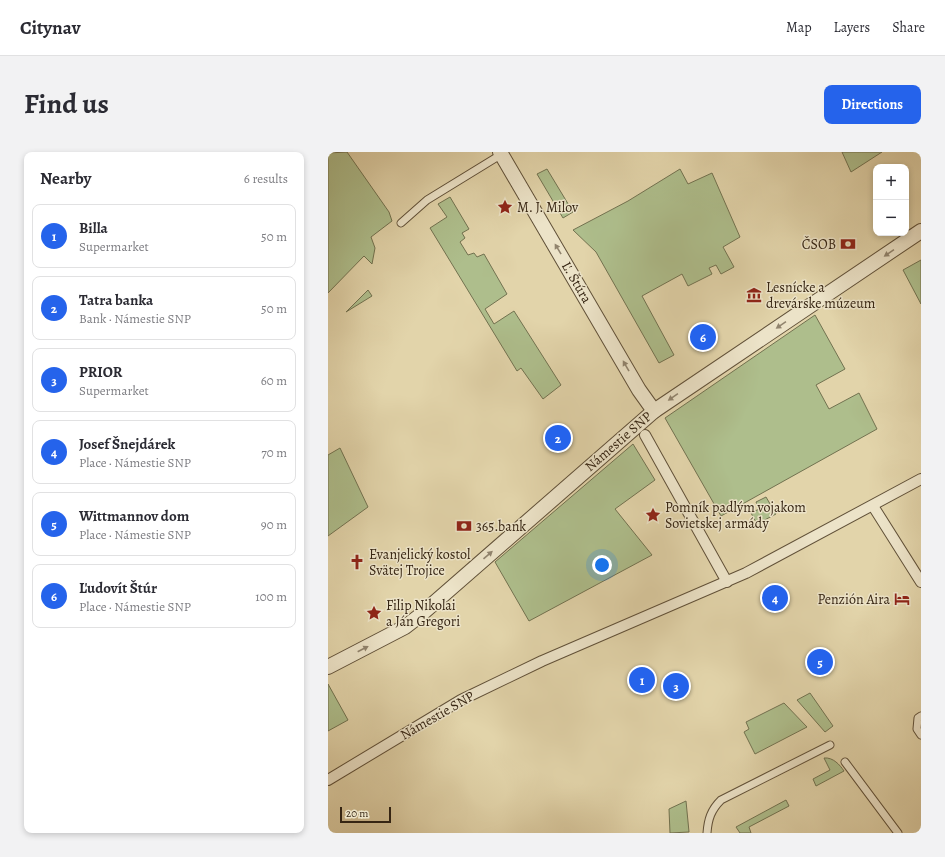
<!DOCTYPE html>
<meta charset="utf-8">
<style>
body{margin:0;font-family:Alegreya,serif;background:#f2f2f3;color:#2b2b33}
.controls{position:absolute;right:12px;top:12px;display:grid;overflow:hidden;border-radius:8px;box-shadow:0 2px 6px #0003}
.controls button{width:36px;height:36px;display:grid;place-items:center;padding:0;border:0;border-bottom:1px solid #e1e1e2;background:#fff;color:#2b2b33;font:20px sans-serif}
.scale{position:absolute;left:12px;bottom:10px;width:51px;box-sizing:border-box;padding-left:4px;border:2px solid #362513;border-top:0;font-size:11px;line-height:14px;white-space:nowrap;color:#362513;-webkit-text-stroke:3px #ece3c8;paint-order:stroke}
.you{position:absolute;left:274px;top:413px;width:14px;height:14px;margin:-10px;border:3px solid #fff;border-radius:50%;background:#1a73e8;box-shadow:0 0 0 6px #1a73e833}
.badge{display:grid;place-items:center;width:26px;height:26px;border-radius:50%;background:#2563eb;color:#fff;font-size:13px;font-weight:700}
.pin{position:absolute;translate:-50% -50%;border:2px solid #fff;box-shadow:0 1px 4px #0006}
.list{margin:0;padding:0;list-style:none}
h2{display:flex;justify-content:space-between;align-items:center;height:52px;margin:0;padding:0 16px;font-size:17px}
h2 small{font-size:13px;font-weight:400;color:#7c7c81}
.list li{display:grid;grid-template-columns:26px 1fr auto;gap:12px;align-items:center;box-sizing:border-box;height:64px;margin:0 8px 8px;padding:0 8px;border:1px solid #e1e1e2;border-radius:8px}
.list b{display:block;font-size:15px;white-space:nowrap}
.list p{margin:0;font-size:13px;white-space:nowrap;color:#7c7c81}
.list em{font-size:13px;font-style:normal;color:#7c7c81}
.map{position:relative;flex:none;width:593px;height:681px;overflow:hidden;border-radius:8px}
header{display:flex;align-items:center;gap:24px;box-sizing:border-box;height:56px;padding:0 20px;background:#fff;border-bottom:1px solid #e1e1e2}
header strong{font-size:19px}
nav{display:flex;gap:22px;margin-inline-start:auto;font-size:14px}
.intro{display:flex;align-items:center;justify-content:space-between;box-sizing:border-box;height:96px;padding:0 24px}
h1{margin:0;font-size:28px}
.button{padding:10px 18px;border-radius:8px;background:#2563eb;color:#fff;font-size:14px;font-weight:700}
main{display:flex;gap:24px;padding:0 24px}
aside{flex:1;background:#fff;border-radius:8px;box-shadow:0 2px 6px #0003}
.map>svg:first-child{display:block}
.green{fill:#aebe8c;stroke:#727250}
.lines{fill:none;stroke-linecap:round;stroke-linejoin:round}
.service-casing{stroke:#615139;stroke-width:9}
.pedestrian-casing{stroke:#615139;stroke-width:12}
.minor-casing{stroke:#615139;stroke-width:16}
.service{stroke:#ece3c8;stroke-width:7}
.pedestrian{stroke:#ece3c8;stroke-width:10}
.minor{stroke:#ece3c8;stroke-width:14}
.oneway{fill:#91846e}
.labels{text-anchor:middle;stroke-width:3;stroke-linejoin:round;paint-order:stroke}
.poi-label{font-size:14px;fill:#362513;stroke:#ece3c8;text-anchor:start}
.street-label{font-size:14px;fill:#362513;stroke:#ece3c8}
</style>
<header>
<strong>Citynav</strong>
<nav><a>Map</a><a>Layers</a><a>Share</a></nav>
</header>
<div class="intro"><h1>Find us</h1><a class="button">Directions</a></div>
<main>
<aside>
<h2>Nearby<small>6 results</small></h2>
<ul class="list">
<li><span class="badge">1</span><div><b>Billa</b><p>Supermarket</p></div><em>50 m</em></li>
<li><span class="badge">2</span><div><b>Tatra banka</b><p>Bank · Námestie SNP</p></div><em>50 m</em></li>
<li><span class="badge">3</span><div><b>PRIOR</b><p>Supermarket</p></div><em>60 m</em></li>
<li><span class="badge">4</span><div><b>Josef Šnejdárek</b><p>Place · Námestie SNP</p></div><em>70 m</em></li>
<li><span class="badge">5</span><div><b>Wittmannov dom</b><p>Place · Námestie SNP</p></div><em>90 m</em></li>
<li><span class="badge">6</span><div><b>Ľudovít Štúr</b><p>Place · Námestie SNP</p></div><em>100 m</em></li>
</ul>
</aside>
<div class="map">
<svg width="593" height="681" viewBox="0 0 593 681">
<rect width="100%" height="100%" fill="#e2d4aa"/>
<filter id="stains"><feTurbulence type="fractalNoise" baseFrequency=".005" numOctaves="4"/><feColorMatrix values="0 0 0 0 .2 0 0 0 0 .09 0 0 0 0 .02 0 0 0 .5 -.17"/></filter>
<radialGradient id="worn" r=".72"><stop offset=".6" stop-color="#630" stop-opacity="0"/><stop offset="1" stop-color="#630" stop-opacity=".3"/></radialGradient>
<g class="green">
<path d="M19 0 61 60 64 69 43 85 47 96 44 112 36 104 0 141V1Z"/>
<path d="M514 0H554L523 20Z"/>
<path d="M219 17 245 60 235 66 209 22Z"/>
<path d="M352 17 360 32 384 21 412 85 395 95 406 115 393 122 388 113 381 116 384 122 360 134 354 122 314 144 346 203 331 211 268 100 245 78 300 49Z"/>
<path d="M122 45 141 77 134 81 137 86 132 90 140 103 146 101 149 105 156 102 179 142 157 157 166 172 186 159 233 233 215 247 193 216 189 219 102 76 119 65 110 52Z"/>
<path d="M593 108V152L575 118Z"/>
<path d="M40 138 44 144 18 160Z"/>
<path d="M487 163 517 217 488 233 501 257 531 241 549 277 393 364 337 266Z"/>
<path d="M305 292 327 328 287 357 324 403 201 469 167 410Z"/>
<path d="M12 296 40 355 0 384V303Z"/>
<path d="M438 345 448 362 429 372 423 361 431 357 428 350Z"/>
<path d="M0 532 20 568 0 579Z"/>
<path d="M482 541 505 574 497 580 469 548Z"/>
<path d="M456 551 479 575 427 602 416 580 421 577 418 570Z"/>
<path d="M496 606C505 605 512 613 516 619L488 634 485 627 502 618Z"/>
<path d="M458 648 461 654 421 675 423 681H412L408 675Z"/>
<path d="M358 649 361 680 342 681 341 657Z"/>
</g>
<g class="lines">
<g class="service-casing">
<g id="service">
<path d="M73 71 99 48 174 2"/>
<path d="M593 564 590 566 589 577 593 583"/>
<path d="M517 610 570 681"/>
<path d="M379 681C380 667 383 658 393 648L502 593"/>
</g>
</g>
<g class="pedestrian-casing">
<g id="pedestrian">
<path d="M317 283 399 430"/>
<path d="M545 354 593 430"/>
<path d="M0 628 133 548 214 509 418 421 593 327"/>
</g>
</g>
<g class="minor-casing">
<g id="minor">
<path d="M172 0 311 238 326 259"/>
<path d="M0 515 77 475 90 465 326 259 593 79"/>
</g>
</g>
<use href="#service" class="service"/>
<use href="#pedestrian" class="pedestrian"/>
<use href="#minor" class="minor"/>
</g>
<defs><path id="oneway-solid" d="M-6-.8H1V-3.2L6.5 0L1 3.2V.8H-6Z"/></defs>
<g class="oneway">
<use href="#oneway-solid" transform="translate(230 97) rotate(-121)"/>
<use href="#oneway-solid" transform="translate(561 101) rotate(146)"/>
<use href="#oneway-solid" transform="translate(453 173) rotate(146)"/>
<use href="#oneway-solid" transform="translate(298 214) rotate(-120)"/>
<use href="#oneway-solid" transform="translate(345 245) rotate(145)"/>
<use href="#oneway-solid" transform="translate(160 403) rotate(-41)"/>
<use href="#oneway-solid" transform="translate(35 497) rotate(-27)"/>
</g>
<defs>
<g id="sight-bare" transform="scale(1.2)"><path d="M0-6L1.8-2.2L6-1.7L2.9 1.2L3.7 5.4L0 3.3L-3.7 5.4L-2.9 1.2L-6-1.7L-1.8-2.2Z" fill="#8f2418" stroke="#ece3c8" stroke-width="2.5" paint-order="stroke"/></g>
<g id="bank-bare" transform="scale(1.2)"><path d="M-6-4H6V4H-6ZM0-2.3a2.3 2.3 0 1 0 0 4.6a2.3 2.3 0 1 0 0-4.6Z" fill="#8f2418" stroke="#ece3c8" stroke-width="2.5" paint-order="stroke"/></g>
<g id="museum-bare" transform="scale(1.2)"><path d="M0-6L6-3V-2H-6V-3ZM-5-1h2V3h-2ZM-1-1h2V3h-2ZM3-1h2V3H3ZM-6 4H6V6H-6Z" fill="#8f2418" stroke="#ece3c8" stroke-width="2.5" paint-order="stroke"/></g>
<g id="church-bare" transform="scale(1.2)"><path d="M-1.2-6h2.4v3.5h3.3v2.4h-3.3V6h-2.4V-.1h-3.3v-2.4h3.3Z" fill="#8f2418" stroke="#ece3c8" stroke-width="2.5" paint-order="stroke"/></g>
<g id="hotel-bare" transform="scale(1.2)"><path d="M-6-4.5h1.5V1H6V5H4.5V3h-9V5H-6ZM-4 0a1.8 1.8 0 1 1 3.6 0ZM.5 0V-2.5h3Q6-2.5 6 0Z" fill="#8f2418" stroke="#ece3c8" stroke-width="2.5" paint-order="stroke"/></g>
</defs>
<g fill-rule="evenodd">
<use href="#sight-bare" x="177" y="55"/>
<use href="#bank-bare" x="520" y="92"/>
<use href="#museum-bare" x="426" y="143"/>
<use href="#sight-bare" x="325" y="363"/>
<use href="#bank-bare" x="136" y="374"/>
<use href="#church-bare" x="29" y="410"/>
<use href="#hotel-bare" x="574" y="447"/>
<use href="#sight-bare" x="46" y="461"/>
</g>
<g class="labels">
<g class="poi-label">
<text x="189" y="60">M. J. Milov</text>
<text x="508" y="97" text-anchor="end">ČSOB</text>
<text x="438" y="140">Lesnícke a<tspan x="438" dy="16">drevárske múzeum</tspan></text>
<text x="337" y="360">Pomník padlým vojakom<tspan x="337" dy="16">Sovietskej armády</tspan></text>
<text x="148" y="379">365.bank</text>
<text x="41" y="407">Evanjelický kostol<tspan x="41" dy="16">Svätej Trojice</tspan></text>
<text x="562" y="452" text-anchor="end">Penzión Aira</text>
<text x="58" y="458">Filip Nikolai<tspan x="58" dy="16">a Ján Gregori</tspan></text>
</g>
<g class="street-label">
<text transform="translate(249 130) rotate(60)" y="5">Ľ. Štúra</text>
<text transform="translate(290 289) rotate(-41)" y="5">Námestie SNP</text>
<text transform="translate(109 563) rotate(-30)" y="5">Námestie SNP</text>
</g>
</g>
<rect width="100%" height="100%" filter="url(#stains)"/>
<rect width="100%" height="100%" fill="url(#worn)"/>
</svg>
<div class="controls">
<button>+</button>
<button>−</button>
</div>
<div class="scale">20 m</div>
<div class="you"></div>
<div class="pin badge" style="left:314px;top:528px">1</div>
<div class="pin badge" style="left:230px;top:286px">2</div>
<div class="pin badge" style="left:348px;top:534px">3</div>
<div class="pin badge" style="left:447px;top:446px">4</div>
<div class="pin badge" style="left:492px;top:510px">5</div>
<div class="pin badge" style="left:375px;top:185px">6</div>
</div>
</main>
